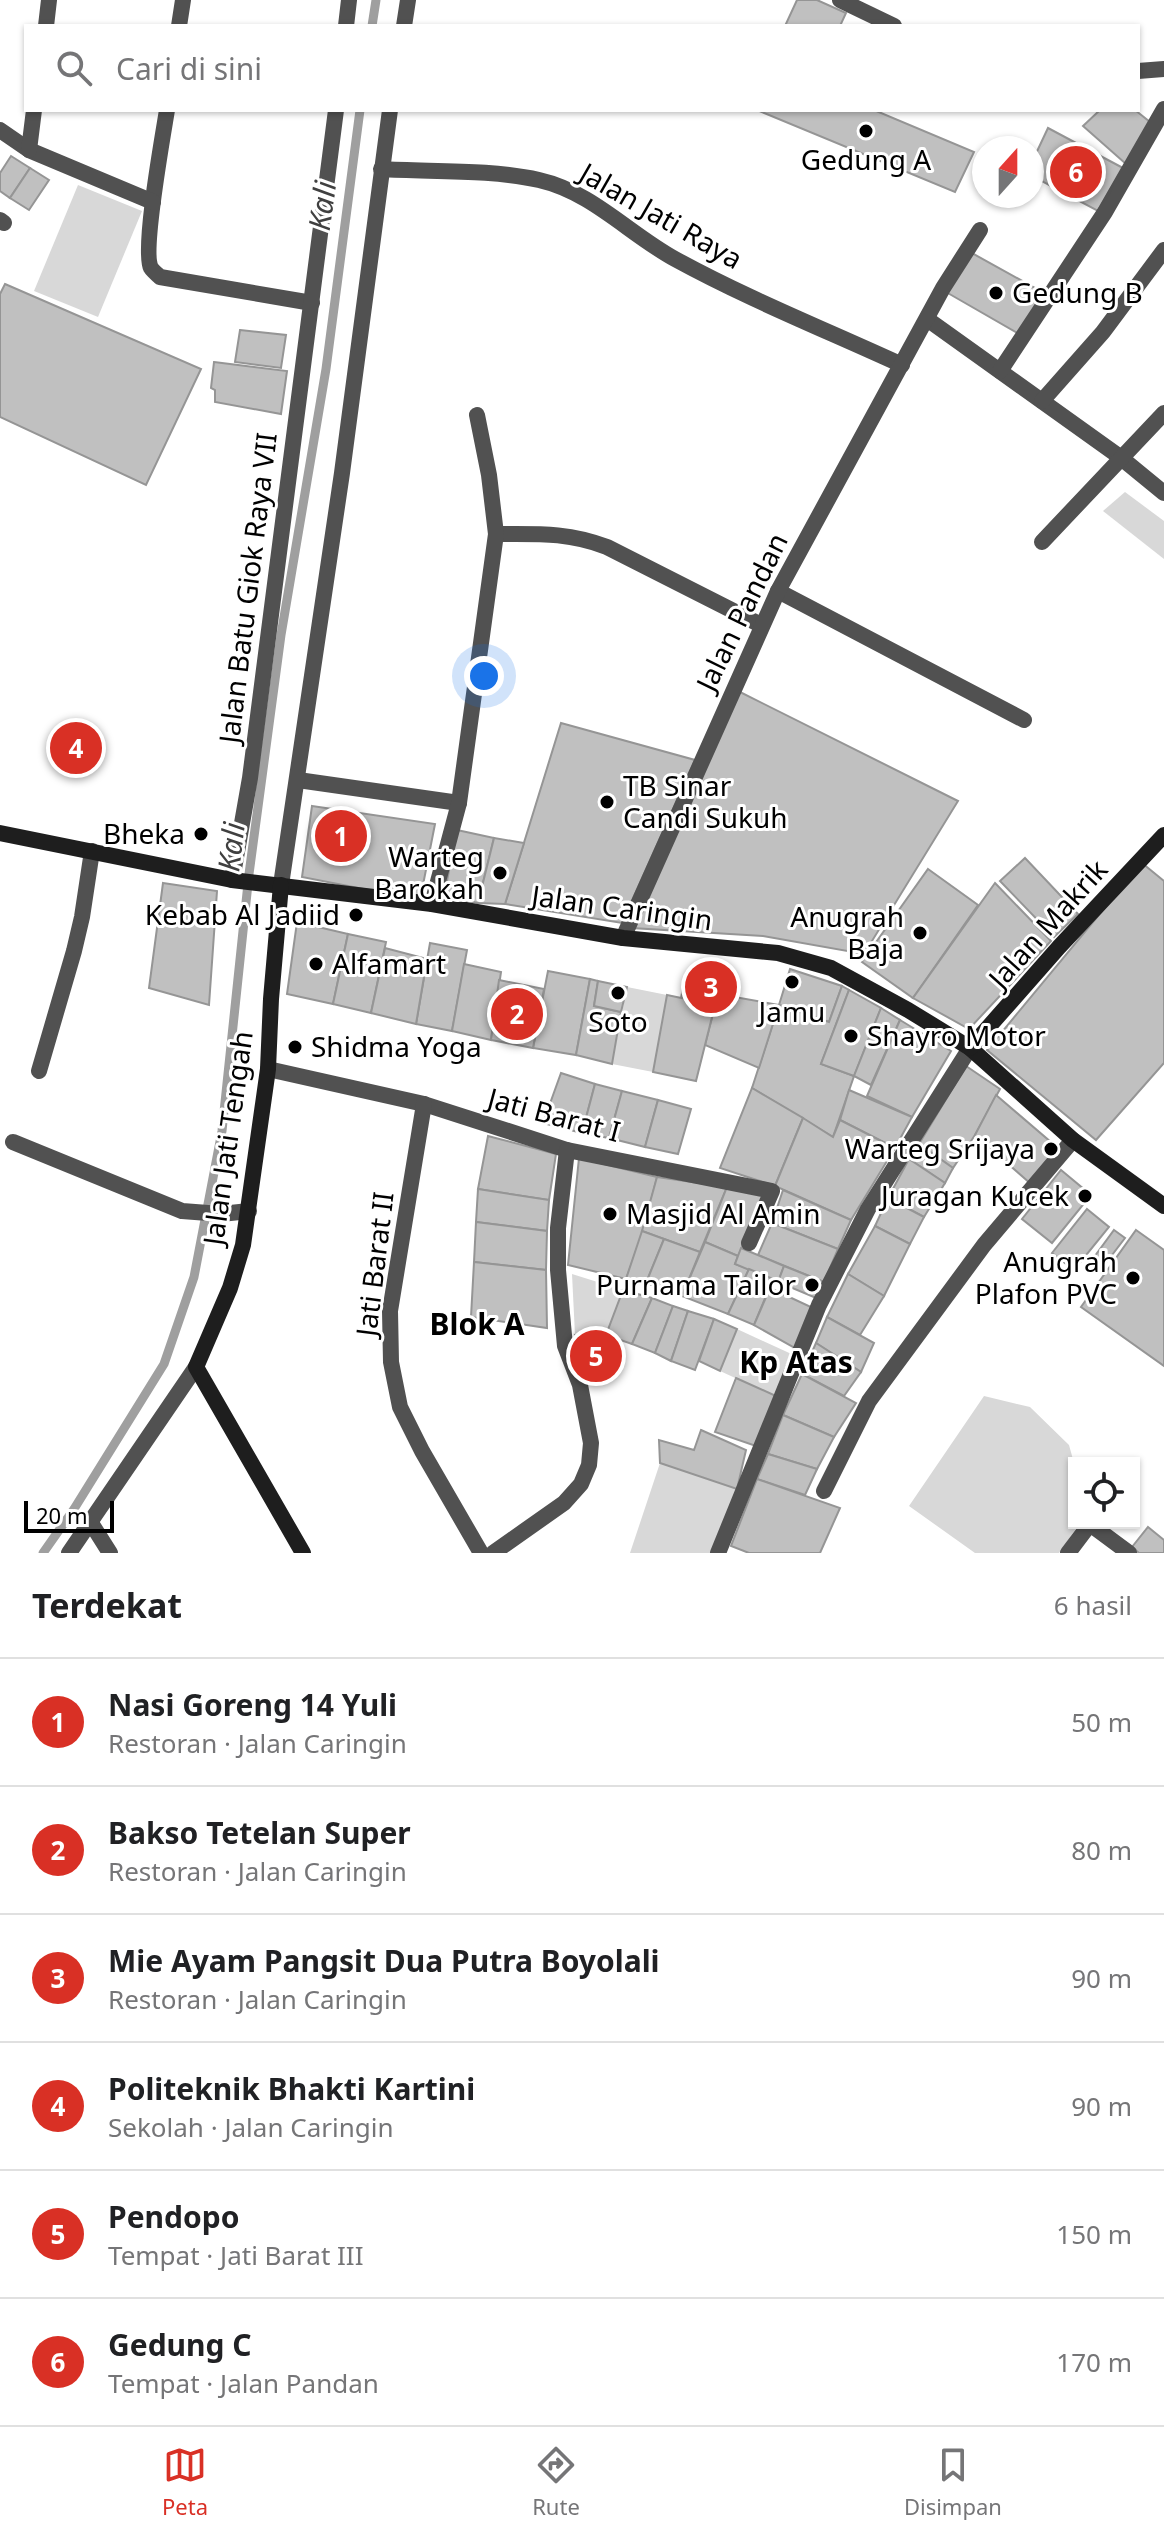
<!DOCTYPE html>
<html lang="id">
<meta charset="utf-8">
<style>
body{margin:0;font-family:"Noto Sans",sans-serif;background:#f2f2f2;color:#202124}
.controls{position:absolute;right:24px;bottom:24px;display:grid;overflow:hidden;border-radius:0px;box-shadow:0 2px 6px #0004}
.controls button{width:72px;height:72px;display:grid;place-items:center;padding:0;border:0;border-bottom:2px solid #e0e0e0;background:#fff;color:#202124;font:40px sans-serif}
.compass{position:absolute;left:972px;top:136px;width:72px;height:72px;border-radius:50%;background:#fff;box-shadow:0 2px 6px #0004;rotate:21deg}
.scale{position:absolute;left:24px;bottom:20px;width:90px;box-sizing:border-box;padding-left:8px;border:4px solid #000;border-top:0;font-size:22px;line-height:28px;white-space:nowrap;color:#000;-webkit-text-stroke:6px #fff;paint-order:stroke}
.you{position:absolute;left:484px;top:676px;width:28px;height:28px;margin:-20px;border:6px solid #fff;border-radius:50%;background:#1a73e8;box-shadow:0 0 0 12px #1a73e833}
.badge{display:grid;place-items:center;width:52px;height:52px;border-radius:50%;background:#d93025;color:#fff;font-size:26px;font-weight:700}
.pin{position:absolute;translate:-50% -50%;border:4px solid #fff;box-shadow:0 2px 8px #0006}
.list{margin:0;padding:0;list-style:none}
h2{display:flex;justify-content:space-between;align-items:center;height:104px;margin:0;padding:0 32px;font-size:34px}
h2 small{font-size:26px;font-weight:400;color:#757577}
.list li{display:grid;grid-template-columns:52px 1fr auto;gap:24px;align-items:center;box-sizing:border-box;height:128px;padding:0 32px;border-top:2px solid #e0e0e0}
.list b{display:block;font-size:30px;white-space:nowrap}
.list p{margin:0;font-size:26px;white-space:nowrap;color:#757577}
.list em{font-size:26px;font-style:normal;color:#757577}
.icon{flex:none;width:44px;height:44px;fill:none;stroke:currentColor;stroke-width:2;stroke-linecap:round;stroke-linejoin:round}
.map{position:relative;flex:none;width:1164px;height:1553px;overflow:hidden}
.search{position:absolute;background:#fff;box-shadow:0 2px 6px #0004;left:24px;right:24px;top:24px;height:88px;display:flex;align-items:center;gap:20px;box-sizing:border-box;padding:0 28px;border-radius:0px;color:#757577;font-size:30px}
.sheet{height:872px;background:#fff}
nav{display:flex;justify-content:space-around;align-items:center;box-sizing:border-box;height:112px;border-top:2px solid #e0e0e0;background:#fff;font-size:22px;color:#757577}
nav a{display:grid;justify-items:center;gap:4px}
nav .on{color:#d93025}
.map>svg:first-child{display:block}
.green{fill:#d8d8d8}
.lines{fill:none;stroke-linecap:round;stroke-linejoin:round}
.stream{stroke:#9f9f9f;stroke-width:9}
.building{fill:#c0c0c0;stroke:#959595;stroke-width:2}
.lane{stroke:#515151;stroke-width:16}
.street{stroke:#515151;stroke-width:16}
.secondary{stroke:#1e1e1e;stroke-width:16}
.poi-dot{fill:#000;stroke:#fff;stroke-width:3}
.labels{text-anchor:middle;stroke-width:6;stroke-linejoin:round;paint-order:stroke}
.poi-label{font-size:28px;fill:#000;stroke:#fff;text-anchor:end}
.street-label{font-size:28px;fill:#000;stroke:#fff}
.water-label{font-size:30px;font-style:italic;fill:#404040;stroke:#fff}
.neighbourhood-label{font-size:30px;font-weight:bold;fill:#000;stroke:#fff}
</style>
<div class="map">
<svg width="1164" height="1553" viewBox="0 0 1164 1553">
<rect width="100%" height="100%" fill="#fff"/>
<g class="green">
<path d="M78 185 142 211 98 317 34 291Z"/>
<path d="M1125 492 1164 521V559L1103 511Z"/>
<path d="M627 987 667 995 653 1072 612 1064Z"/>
<path d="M572 1274 623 1290 604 1340 575 1335Z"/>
<path d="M737 1329 798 1357 781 1399 720 1371Z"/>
<path d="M984 1396 1030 1407 1069 1445 1074 1463V1523H1080L1059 1553H975L909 1506Z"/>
<path d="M660 1463 737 1489 712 1553H630Z"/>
</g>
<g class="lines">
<g class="stream">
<path d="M372 26 376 0"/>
<path d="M43 1553 74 1509 164 1364 194 1277 222 1131 249 874 281 635 326 369 360 110"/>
</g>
</g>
<g class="building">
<path d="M797 0H817L846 13 840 26H785Z"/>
<path d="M757 110H874L974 152 955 192Z"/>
<path d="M1100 110H1135L1150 122 1126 164 1083 126Z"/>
<path d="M1048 128 1123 168 1098 211 1032 176V162Z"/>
<path d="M11 156 30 168 10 198 0 191V173Z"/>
<path d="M30 168 49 180 29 210 10 198Z"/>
<path d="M970 252 1046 294 1019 334 946 292Z"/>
<path d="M5 284 201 369 146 485 0 417V294Z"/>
<path d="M240 330 286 335 281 368 235 362Z"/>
<path d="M214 362 287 371 281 414 215 402V390L211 388Z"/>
<path d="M736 690 958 801 864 954 763 936 632 928Z"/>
<path d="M561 723 695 760 622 923 505 904Z"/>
<path d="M312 806 435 824 420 900 302 877Z"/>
<path d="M457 830 494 838 478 903 444 896Z"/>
<path d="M494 838 524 843 505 904 478 903Z"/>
<path d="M1025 858 1078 914 1054 937 1000 881Z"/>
<path d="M1142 863 1164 881V1063L1096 1140 987 1050Z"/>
<path d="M928 869 978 905 913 998 862 962Z"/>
<path d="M163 883 217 891 209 1005 149 988Z"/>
<path d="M995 883 1051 941 969 1029 913 998Z"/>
<path d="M297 922 348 934 333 1004 287 994Z"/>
<path d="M348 934 386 942 371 1013 333 1004Z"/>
<path d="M430 943 467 950 452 1031 416 1024Z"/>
<path d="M385 948 427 959 416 1024 371 1013Z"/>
<path d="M464 964 501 972 491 1040 452 1031Z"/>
<path d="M790 969 842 986 829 1022 779 1005Z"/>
<path d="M548 971 590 979 576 1055 533 1048Z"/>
<path d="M686 973 705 977 700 1002 681 998Z"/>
<path d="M705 977 722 980 715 1005 700 1002Z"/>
<path d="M590 979 598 981 594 1006 621 1012 612 1064 576 1055Z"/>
<path d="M499 980 544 989 533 1048 491 1040Z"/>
<path d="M598 981 627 987 621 1012 594 1006Z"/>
<path d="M842 986 849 990 821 1064 854 1076 833 1137 752 1088 779 1005 829 1022Z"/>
<path d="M849 990 881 1008 854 1076 821 1064Z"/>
<path d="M718 994 779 1005 759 1068 705 1045Z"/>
<path d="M667 995 715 1005 696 1081 653 1072Z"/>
<path d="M881 1008 900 1020 871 1085 854 1076Z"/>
<path d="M900 1020 951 1051 912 1117 867 1096Z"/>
<path d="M966 1066 1000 1089 975 1135 953 1168 919 1144Z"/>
<path d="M561 1073 595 1084 582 1133 543 1123Z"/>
<path d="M595 1084 622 1091 609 1138 582 1133Z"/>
<path d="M752 1088 803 1118 775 1186 720 1168Z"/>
<path d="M849 1090 912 1117 895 1148 840 1120Z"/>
<path d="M622 1091 658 1100 645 1147 609 1138Z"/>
<path d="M996 1095 1059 1149 1031 1184 975 1135Z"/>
<path d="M658 1100 691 1109 678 1154 645 1147Z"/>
<path d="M803 1118 833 1137 840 1120 895 1148 851 1220 775 1186Z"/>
<path d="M488 1136 556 1154 549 1200 478 1189Z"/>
<path d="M919 1144 953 1168 945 1183 909 1159Z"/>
<path d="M579 1158 657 1177 642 1235 626 1279 568 1265Z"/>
<path d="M909 1159 945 1183 924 1217 888 1198Z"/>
<path d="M1061 1170 1091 1195 1052 1243 1022 1219Z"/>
<path d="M657 1177 727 1187 700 1252 642 1231Z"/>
<path d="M727 1187 767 1194 738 1256 705 1242Z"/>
<path d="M478 1189 549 1200 547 1231 476 1222Z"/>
<path d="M783 1190 851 1220 838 1249 772 1223Z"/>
<path d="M888 1198 924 1217 910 1244 875 1226Z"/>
<path d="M1087 1209 1109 1227 1074 1270 1052 1253Z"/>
<path d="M476 1222 547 1231 546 1270 474 1262Z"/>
<path d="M772 1223 838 1249 824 1282 758 1255Z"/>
<path d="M875 1226 910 1244 884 1296 848 1274Z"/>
<path d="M1114 1230 1125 1238 1099 1272 1089 1264Z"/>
<path d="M1136 1230 1164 1250V1366L1081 1307Z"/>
<path d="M642 1231 664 1239 646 1283 626 1279Z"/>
<path d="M664 1239 700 1252 682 1296 646 1283Z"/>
<path d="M705 1242 738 1256 735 1264 749 1269 728 1314 682 1296Z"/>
<path d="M741 1248 784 1266 778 1282 735 1264Z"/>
<path d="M474 1262 546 1270 547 1328 471 1317Z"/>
<path d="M784 1266 824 1282 816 1298 778 1282Z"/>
<path d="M749 1269 773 1279 754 1325 728 1314Z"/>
<path d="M848 1274 884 1296 860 1335 827 1317Z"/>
<path d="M770 1288 813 1308 795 1348 754 1325Z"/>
<path d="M623 1290 652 1298 632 1344 606 1335Z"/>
<path d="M652 1298 673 1306 655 1353 632 1344Z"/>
<path d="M673 1306 688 1311 671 1361 655 1353Z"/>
<path d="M688 1311 714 1319 695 1370 671 1361Z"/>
<path d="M827 1317 874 1343 861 1372 816 1343Z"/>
<path d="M714 1319 737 1329 720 1371 699 1361Z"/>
<path d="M575 1335 615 1343 612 1369 581 1370Z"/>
<path d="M816 1343 861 1372 844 1396 802 1374Z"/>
<path d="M802 1374 856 1403 834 1437 783 1415Z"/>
<path d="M736 1378 776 1396 756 1446 715 1432Z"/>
<path d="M783 1415 834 1437 817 1469 768 1454Z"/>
<path d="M701 1430 746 1450 737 1489 660 1463 659 1440 694 1450Z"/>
<path d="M768 1454 817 1469 805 1495 757 1479Z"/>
<path d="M757 1479 840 1508 820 1553H749L731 1546Z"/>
<path d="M1148 1527 1164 1540V1553H1139L1132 1547Z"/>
</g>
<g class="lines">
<path class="lane" d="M0 220 4 223"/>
<g class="street">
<path d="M840 0 894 26"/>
<path d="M46 26 49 0"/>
<path d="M179 26 183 0"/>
<path d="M346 26 349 0"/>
<path d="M404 26 408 0"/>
<path d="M1138 71 1164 69"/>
<path d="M167 110C163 135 142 251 151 268 151 269 159 276 160 277L312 303"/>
<path d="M0 130 29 150 153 202"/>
<path d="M29 150 34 110"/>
<path d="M381 169C430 172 491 169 539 180 592 192 629 234 675 259 748 299 826 330 902 365"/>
<path d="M927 319 1120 457 1164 493"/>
<path d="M1000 371 1105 212 1164 109"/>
<path d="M1042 401 1103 332 1164 250"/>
<path d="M496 534C537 534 568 532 607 547L761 625"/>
<path d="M1042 542 1164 413"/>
<path d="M778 591 1024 720"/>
<path d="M298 780 459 803"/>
<path d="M232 880 250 778 336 110"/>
<path d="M281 885 342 473 390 110"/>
<path d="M432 904 459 803 496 534 489 475 477 415"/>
<path d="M623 938 778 591 943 288 980 230"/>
<path d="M268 1069 424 1104 567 1150 772 1191 749 1243"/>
<path d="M39 1071 74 951 82 917 92 851"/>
<path d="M424 1104 390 1311 391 1362 400 1407 422 1451 481 1553"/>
<path d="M13 1142 182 1211 221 1214 249 1211"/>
<path d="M824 1491 869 1401 984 1245 1073 1140"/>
<path d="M91 1523 110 1553"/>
<path d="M69 1553 196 1367"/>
<path d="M493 1553 564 1503 581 1484 589 1465 591 1443 580 1385 565 1346 558 1270V1228L567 1150"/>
<path d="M718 1553 819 1305 868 1209 970 1048"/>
<path d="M1068 1553 1090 1524 1129 1553"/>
</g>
<g class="secondary">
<path d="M0 833 232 880 432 904 623 938 778 953 831 968 908 1010 970 1048 1073 1140 1164 1206"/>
<path d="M281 885 271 999 268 1069 243 1245 230 1288 196 1367 303 1553"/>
<path d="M970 1048 1059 947 1164 835"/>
</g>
</g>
<g class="poi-dot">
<circle cx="866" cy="131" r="8"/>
<circle cx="996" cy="293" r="8"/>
<circle cx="607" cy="802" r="8"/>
<circle cx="201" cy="834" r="8"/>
<circle cx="500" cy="873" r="8"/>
<circle cx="356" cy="915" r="8"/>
<circle cx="920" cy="933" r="8"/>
<circle cx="316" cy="964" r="8"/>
<circle cx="792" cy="982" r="8"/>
<circle cx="618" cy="993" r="8"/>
<circle cx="851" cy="1036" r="8"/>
<circle cx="295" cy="1047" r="8"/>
<circle cx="1051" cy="1149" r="8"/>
<circle cx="1085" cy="1196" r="8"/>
<circle cx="610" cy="1214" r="8"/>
<circle cx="1133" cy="1278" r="8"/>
<circle cx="812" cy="1285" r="8"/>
</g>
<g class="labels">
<g class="poi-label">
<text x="866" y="170" text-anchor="middle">Gedung A</text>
<text x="1012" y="303" text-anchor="start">Gedung B</text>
<text x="623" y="796" text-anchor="start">TB Sinar<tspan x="623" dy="32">Candi Sukuh</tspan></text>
<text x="185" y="844">Bheka</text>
<text x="484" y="867">Warteg<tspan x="484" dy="32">Barokah</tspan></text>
<text x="340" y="925">Kebab Al Jadiid</text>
<text x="904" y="927">Anugrah<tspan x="904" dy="32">Baja</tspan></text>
<text x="332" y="974" text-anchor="start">Alfamart</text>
<text x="792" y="1022" text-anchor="middle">Jamu</text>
<text x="618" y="1032" text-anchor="middle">Soto</text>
<text x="867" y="1046" text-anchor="start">Shayro Motor</text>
<text x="311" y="1057" text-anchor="start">Shidma Yoga</text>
<text x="1035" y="1159">Warteg Srijaya</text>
<text x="1069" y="1206">Juragan Kucek</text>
<text x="626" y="1224" text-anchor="start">Masjid Al Amin</text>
<text x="1117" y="1272">Anugrah<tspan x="1117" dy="32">Plafon PVC</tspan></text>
<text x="796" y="1295">Purnama Tailor</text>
</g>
<g class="street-label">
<text transform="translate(661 216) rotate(30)" y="10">Jalan Jati Raya</text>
<text transform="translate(248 588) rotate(-83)" y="10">Jalan Batu Giok Raya VII</text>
<text transform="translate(742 612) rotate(-64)" y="10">Jalan Pandan</text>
<text transform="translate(622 908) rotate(8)" y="10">Jalan Caringin</text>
<text transform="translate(1048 924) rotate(-48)" y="10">Jalan Makrik</text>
<text transform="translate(554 1115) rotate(15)" y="10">Jati Barat I</text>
<text transform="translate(228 1138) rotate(-82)" y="10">Jalan Jati Tengah</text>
<text transform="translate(375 1264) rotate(-83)" y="10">Jati Barat II</text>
</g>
<g class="water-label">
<text transform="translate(323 206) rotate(-82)" y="10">Kali</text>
<text transform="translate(232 847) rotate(-83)" y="10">Kali</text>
</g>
<g class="neighbourhood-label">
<text x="477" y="1335">Blok A</text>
<text x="796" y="1373">Kp Atas</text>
</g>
</g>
</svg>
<div class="controls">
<button><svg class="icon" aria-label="locate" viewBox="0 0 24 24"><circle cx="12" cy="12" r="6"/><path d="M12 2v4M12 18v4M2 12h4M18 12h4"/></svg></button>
</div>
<svg class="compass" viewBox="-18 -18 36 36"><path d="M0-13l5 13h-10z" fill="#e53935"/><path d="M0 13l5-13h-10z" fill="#757577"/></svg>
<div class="scale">20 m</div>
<div class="you"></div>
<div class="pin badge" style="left:341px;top:836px">1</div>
<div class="pin badge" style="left:517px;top:1014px">2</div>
<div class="pin badge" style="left:711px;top:987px">3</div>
<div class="pin badge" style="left:76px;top:748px">4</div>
<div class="pin badge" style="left:596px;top:1356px">5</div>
<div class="pin badge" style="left:1076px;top:172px">6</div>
<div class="search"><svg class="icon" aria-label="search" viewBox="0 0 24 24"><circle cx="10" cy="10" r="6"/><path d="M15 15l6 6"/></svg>Cari di sini</div>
</div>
<section class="sheet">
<h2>Terdekat<small>6 hasil</small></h2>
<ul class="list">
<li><span class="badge">1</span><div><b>Nasi Goreng 14 Yuli</b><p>Restoran · Jalan Caringin</p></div><em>50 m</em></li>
<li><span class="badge">2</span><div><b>Bakso Tetelan Super</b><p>Restoran · Jalan Caringin</p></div><em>80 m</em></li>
<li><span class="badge">3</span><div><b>Mie Ayam Pangsit Dua Putra Boyolali</b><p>Restoran · Jalan Caringin</p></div><em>90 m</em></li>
<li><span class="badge">4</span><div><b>Politeknik Bhakti Kartini</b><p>Sekolah · Jalan Caringin</p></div><em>90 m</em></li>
<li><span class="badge">5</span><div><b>Pendopo</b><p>Tempat · Jati Barat III</p></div><em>150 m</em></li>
<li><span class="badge">6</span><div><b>Gedung C</b><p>Tempat · Jalan Pandan</p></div><em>170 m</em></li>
</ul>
</section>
<nav>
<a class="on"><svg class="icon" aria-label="map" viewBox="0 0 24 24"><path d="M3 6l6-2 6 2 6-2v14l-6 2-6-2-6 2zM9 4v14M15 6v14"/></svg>Peta</a>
<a><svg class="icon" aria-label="directions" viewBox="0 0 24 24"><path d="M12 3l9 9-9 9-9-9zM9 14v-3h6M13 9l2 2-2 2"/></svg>Rute</a>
<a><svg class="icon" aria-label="saved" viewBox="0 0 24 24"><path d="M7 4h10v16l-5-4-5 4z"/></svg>Disimpan</a>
</nav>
